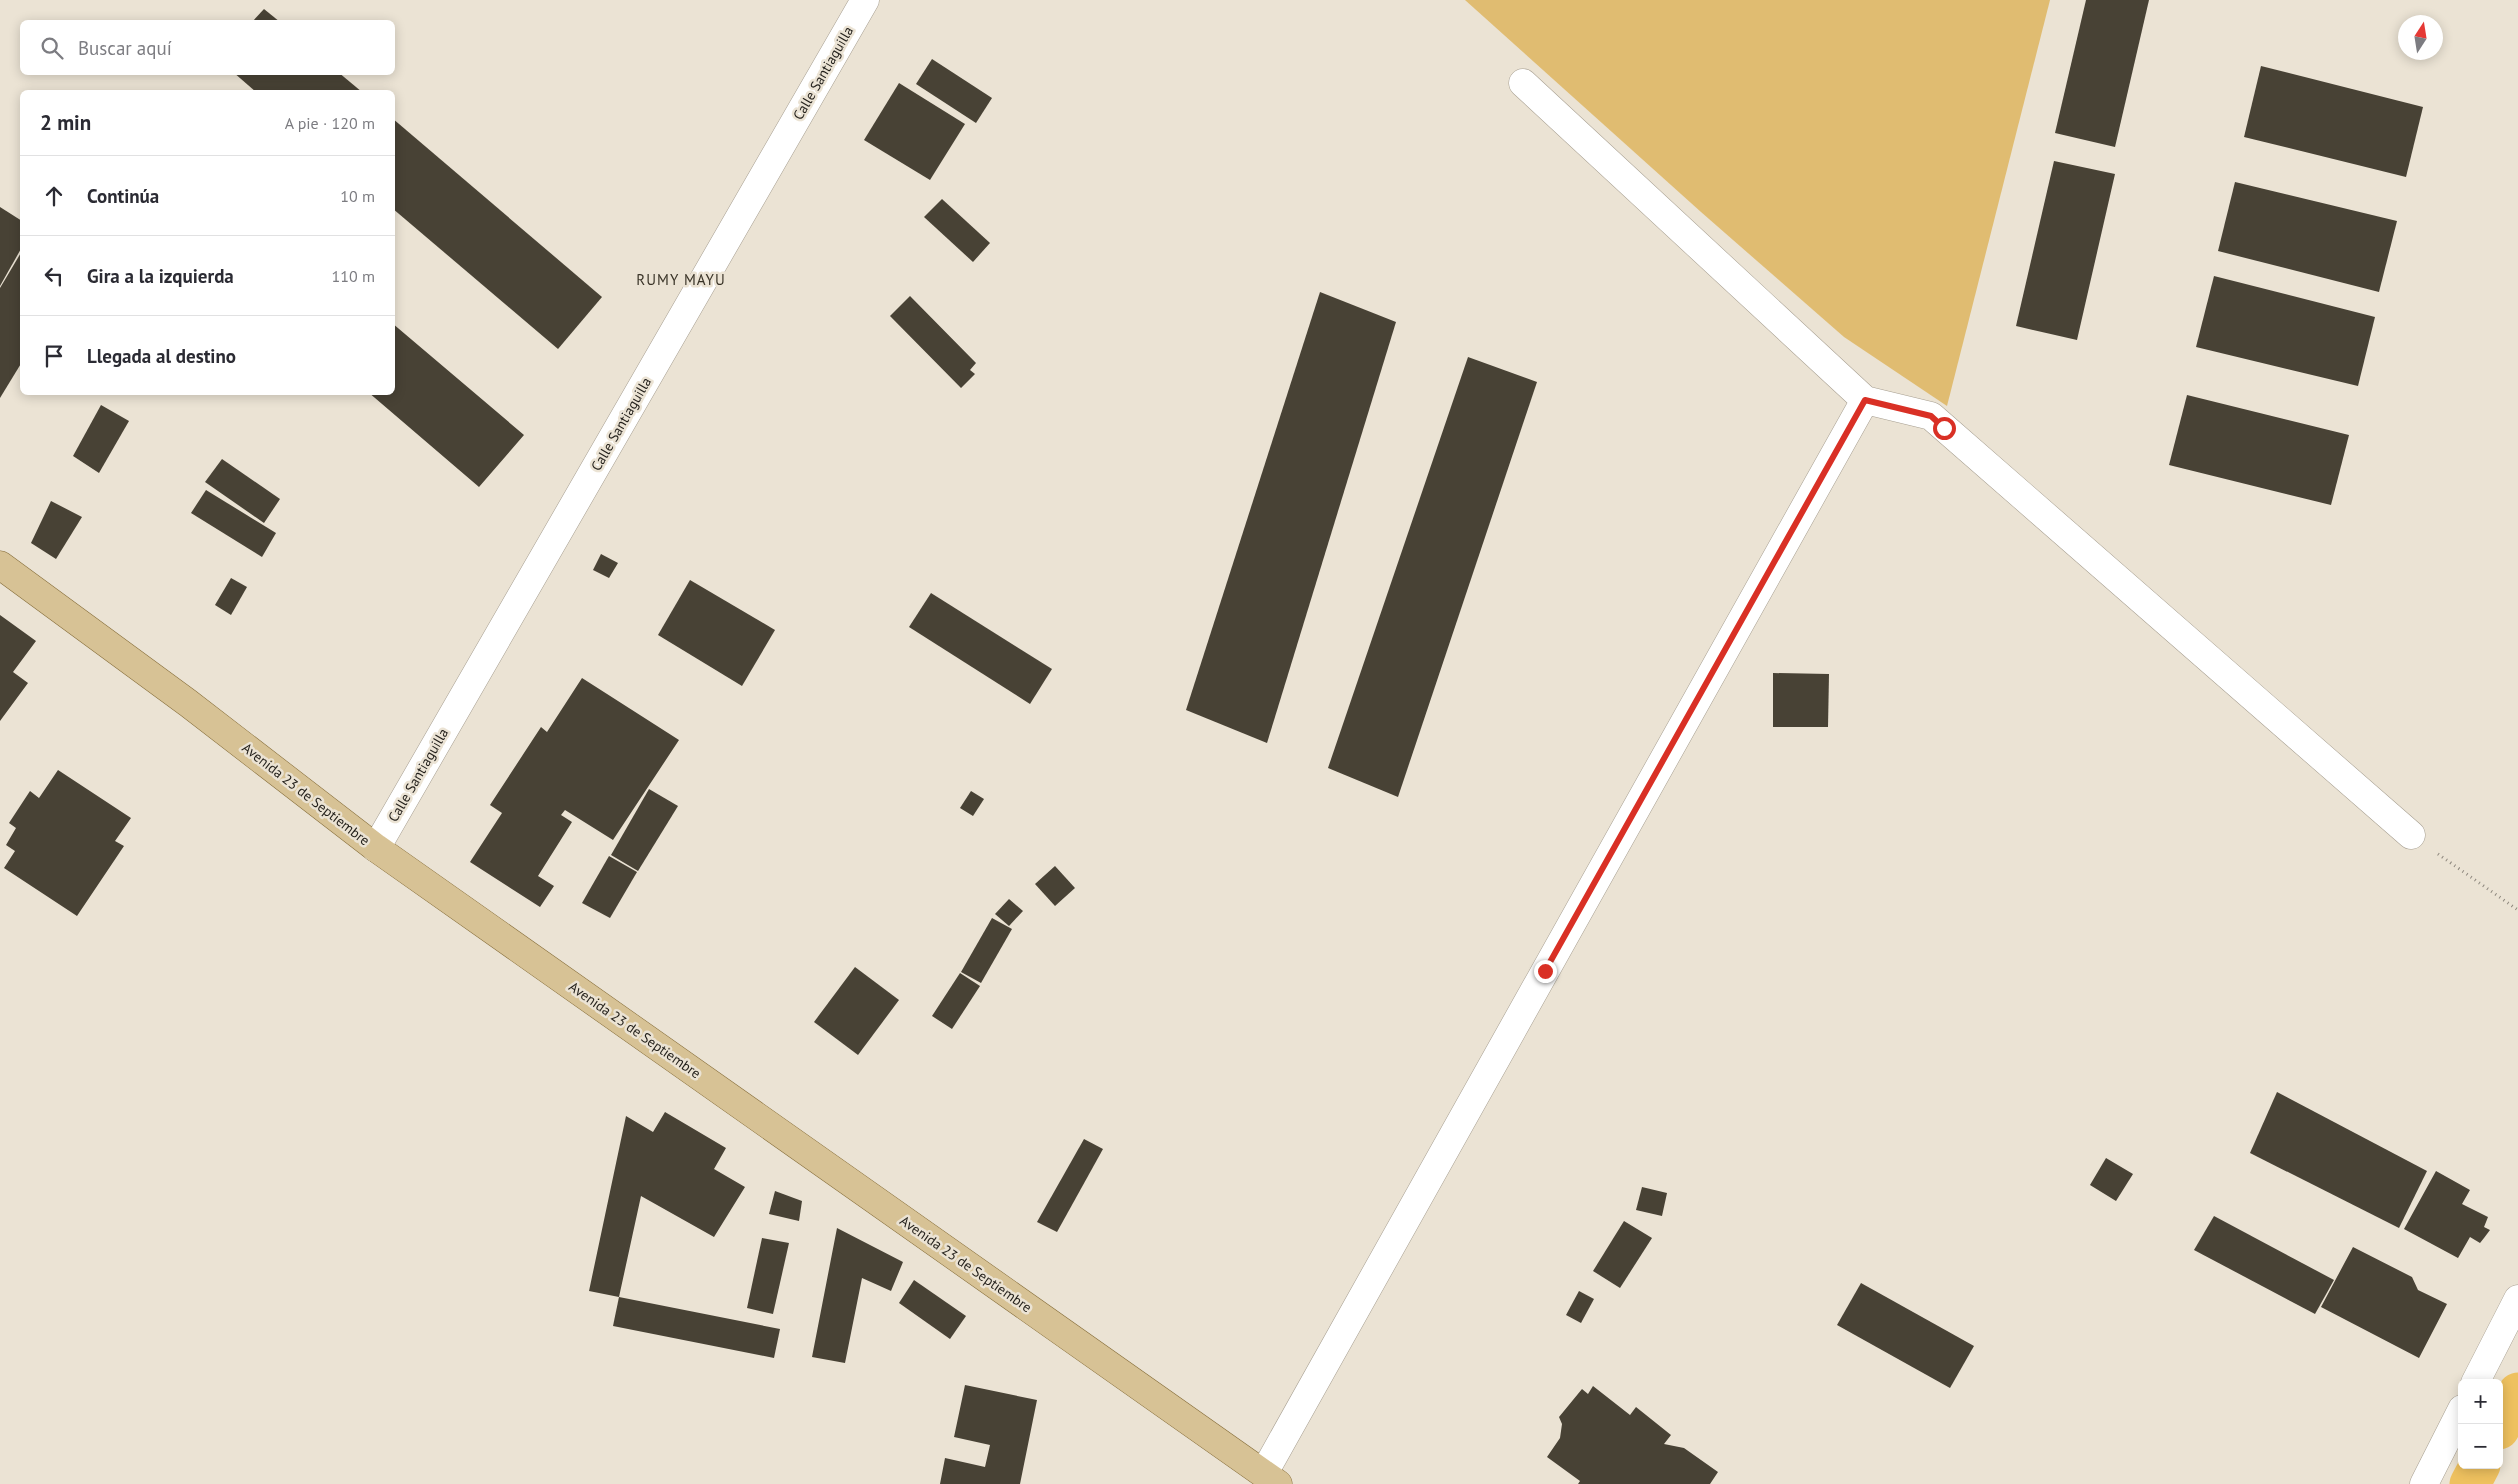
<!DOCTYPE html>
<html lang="es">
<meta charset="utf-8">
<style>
body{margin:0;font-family:"PT Sans",sans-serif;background:#f2f2f3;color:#2b2b33}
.controls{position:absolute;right:15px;bottom:15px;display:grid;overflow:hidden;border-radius:8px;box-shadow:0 2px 12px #0003}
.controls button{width:45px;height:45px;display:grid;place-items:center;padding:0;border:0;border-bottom:1px solid #e1e1e2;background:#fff;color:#2b2b33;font:25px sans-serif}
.compass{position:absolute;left:2398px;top:15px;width:45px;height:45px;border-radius:50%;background:#fff;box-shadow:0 2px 12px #0003;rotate:12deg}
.stop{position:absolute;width:15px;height:15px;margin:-11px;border:4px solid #d93025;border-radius:50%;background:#fff}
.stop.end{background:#d93025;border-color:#fff;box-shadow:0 1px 5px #0008}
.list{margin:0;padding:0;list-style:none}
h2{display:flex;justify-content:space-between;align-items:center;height:65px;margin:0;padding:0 20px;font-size:21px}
h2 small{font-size:16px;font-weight:400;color:#7c7c81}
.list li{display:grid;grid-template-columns:32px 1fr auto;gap:15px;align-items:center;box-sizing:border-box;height:80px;padding:0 20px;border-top:1px solid #e1e1e2}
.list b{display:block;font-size:19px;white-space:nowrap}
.list em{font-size:16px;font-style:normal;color:#7c7c81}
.icon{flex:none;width:28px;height:28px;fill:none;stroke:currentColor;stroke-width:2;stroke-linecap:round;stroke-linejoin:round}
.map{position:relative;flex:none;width:2518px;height:1484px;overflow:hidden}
.search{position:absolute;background:#fff;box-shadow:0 2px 12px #0003;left:20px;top:20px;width:375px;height:55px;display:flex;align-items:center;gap:12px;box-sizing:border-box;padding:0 18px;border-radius:8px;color:#7c7c81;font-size:19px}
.panel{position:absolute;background:#fff;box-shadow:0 2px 12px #0003;left:20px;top:90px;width:375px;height:305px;border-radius:8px}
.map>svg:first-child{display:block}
.green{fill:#e0bc71}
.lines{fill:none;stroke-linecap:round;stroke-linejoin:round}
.canal{stroke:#eec15f;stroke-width:41}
.building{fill:#484235}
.minor-casing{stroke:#a79f91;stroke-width:29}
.major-casing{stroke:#876f3c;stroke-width:29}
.path{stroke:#8d877d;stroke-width:3;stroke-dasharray:1 4;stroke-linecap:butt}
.minor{stroke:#fff;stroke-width:28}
.major{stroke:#d7c295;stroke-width:28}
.route{stroke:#d93025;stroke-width:6}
.labels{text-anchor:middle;stroke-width:5;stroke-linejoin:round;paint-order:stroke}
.street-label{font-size:14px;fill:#221f1a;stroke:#ebe3d4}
.neighbourhood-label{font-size:15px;letter-spacing:1px;fill:#3a3428;stroke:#ebe3d4}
</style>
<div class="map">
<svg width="2518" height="1484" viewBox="0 0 2518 1484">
<rect width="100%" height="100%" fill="#ebe3d4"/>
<path class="green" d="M1465 0H2050L1947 406 1844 337 1701 212Z"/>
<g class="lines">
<g class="canal">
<path d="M2499 1429 2518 1393"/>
<path d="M2470 1484 2480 1465"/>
</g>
</g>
<g class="building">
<path d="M2086 0H2149L2115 147 2055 133Z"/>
<path d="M264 9 280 22H252Z"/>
<path d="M932 59 992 98 976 123 916 84Z"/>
<path d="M2261 66 2423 107 2406 177 2244 137Z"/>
<path d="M233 72H338L362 92H256Z"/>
<path d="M899 83 965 124 930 180 864 140Z"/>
<path d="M392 118 602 297 558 349 392 208Z"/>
<path d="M2054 161 2115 174 2077 340 2016 326Z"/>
<path d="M2235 182 2397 221 2379 292 2218 251Z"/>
<path d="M942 199 990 243 973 262 924 217Z"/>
<path d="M0 207 22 221V247L0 286Z"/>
<path d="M22 251V362L0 398V288Z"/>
<path d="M2214 276 2375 317 2358 386 2196 347Z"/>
<path d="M1320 292 1396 322 1267 743 1186 710Z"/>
<path d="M910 296 976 363 970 370 975 374 961 388 890 316Z"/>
<path d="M392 323 524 435 479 487 368 392H392Z"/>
<path d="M1468 357 1537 382 1398 797 1328 768Z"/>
<path d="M2187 395 2349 435 2331 505 2169 465Z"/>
<path d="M101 405 129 421 99 473 73 456Z"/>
<path d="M222 459 280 499 264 523 205 482Z"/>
<path d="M206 490 276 533 262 557 191 513Z"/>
<path d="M51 501 82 517 56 559 31 543Z"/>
<path d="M601 554 618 563 609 578 593 570Z"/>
<path d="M231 578 247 587 231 615 215 605Z"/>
<path d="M690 580 775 630 742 686 658 635Z"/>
<path d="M931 593 1052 669 1030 704 909 627Z"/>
<path d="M0 615 36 641 13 672 28 683 0 721Z"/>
<path d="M1773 673 1829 674 1828 727H1773Z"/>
<path d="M582 678 679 740 613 840 565 810 561 815 572 822 538 876 554 886 540 907 470 862 502 813 490 805 541 727 547 732Z"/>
<path d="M58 770 131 818 115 841 124 846 77 916 4 868 15 851 6 845 16 828 9 823 30 791 39 798Z"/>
<path d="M649 789 678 806 638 871 611 855Z"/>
<path d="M971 791 984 799 973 816 960 808Z"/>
<path d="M609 856 637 872 610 918 582 903Z"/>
<path d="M1055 866 1075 888 1055 906 1035 884Z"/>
<path d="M1009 899 1023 911 1009 926 995 914Z"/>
<path d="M992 918 1012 929 981 983 961 972Z"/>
<path d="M855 967 899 1000 858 1055 814 1022Z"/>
<path d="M960 973 980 986 952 1029 932 1016Z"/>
<path d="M2277 1092 2427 1171 2399 1228 2250 1153Z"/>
<path d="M665 1112 726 1148 714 1169 745 1187 714 1237 641 1196 619 1297 589 1291 626 1116 653 1132Z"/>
<path d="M1084 1139 1103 1149 1057 1232 1037 1222Z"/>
<path d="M2106 1158 2133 1174 2116 1201 2090 1185Z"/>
<path d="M2436 1171 2470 1190 2462 1204 2488 1217 2484 1227 2490 1230 2484 1238 2480 1243 2470 1237 2458 1258 2404 1229Z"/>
<path d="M1642 1187 1667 1193 1662 1216 1636 1210Z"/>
<path d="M775 1191 802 1201 799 1221 769 1214Z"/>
<path d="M2214 1216 2334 1280 2315 1314 2194 1250Z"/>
<path d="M1624 1221 1652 1238 1620 1288 1593 1271Z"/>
<path d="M837 1228 903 1262 891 1291 862 1278 845 1363 812 1357Z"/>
<path d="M762 1238 789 1243 773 1314 747 1308Z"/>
<path d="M2353 1247 2412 1277 2418 1290 2447 1304 2419 1358 2321 1307Z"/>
<path d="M914 1280 966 1316 950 1339 899 1303Z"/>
<path d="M1861 1283 1974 1346 1950 1388 1837 1325Z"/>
<path d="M1579 1291 1594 1299 1581 1323 1566 1315Z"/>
<path d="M619 1297 780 1329 774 1358 613 1326Z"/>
<path d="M965 1385 1037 1400 1020 1484H940L945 1458 985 1467 990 1445 954 1437Z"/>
<path d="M1593 1386 1630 1415 1636 1407 1671 1435 1664 1444 1684 1448 1718 1472 1710 1484H1578L1580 1481 1547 1457 1560 1438 1562 1424 1559 1417 1582 1389 1588 1394Z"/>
</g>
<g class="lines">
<g class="minor-casing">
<g id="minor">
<path d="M1523 83 1865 400 1931 416 2411 835"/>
<path d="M376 848 865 0"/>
<path d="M2475 1383 2518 1299"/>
<path d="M1264 1473 1865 400"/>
<path d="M2424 1484 2462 1409"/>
</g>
</g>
<g class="major-casing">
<path id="major" d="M0 565 188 703 376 848 1278 1484"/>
</g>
<path class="path" d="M2438 854 2518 910"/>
<use href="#minor" class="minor"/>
<use href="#major" class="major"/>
</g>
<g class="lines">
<path class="route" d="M1545 971 1865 400 1931 416 1944 428"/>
</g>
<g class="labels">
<g class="street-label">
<text transform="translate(823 73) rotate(-60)" y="5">Calle Santiaguilla</text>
<text transform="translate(621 424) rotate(-60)" y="5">Calle Santiaguilla</text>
<text transform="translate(418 775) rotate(-60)" y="5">Calle Santiaguilla</text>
<text transform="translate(306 794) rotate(38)" y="5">Avenida 23 de Septiembre</text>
<text transform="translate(635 1030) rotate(35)" y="5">Avenida 23 de Septiembre</text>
<text transform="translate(966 1264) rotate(35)" y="5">Avenida 23 de Septiembre</text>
</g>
<g class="neighbourhood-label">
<text x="681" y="285">RUMY MAYU</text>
</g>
</g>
</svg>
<div class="controls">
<button>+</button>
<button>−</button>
</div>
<svg class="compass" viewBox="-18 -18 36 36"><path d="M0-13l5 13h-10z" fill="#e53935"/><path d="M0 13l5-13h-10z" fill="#7c7c81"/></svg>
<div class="stop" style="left:1944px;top:428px"></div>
<div class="stop end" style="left:1545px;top:971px"></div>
<div class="search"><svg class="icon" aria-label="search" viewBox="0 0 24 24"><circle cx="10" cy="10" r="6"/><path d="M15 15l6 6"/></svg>Buscar aquí</div>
<section class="panel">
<h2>2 min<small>A pie · 120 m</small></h2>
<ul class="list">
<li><svg class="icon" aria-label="ahead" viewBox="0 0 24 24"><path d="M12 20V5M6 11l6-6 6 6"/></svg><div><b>Continúa</b></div><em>10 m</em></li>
<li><svg class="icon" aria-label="left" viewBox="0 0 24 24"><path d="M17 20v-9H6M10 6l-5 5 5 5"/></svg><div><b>Gira a la izquierda</b></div><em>110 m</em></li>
<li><svg class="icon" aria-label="arrive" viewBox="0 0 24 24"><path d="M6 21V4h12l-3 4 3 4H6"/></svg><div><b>Llegada al destino</b></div></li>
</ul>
</section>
</div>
